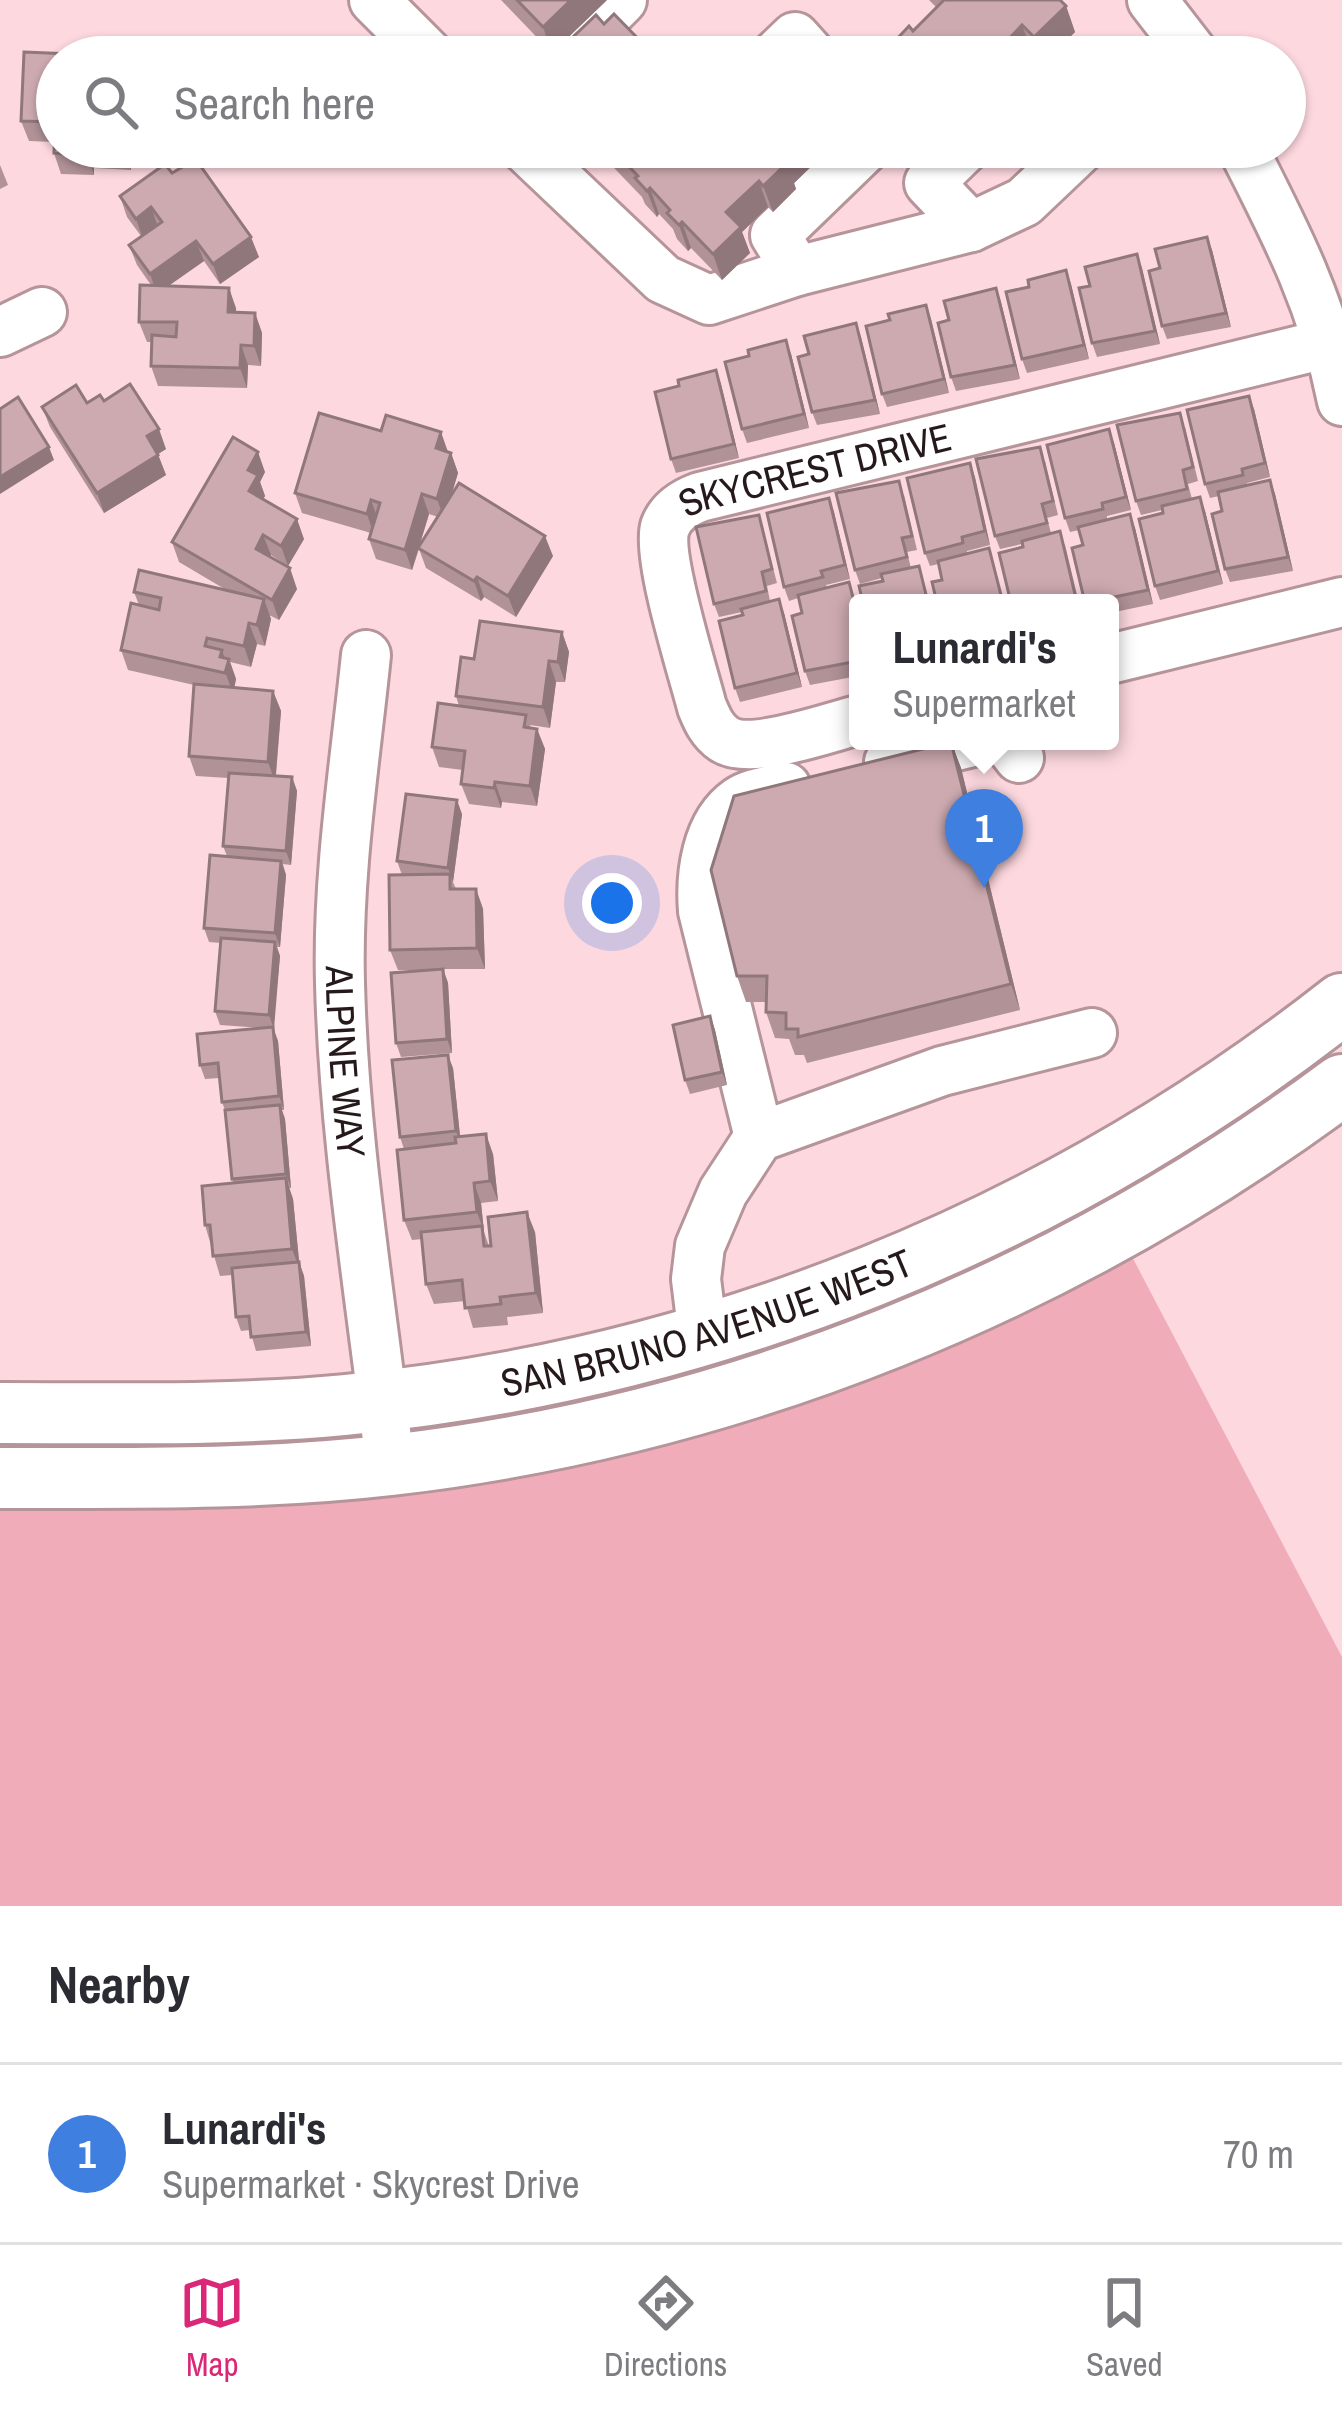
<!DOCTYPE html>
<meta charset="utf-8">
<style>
body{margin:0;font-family:"Archivo Narrow",sans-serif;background:#f7f7f7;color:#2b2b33}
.you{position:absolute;left:612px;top:903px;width:42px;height:42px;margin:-30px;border:9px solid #fff;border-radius:50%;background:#1a73e8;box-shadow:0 0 0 18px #1a73e833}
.badge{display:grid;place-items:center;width:78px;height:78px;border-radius:50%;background:#db2777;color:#fff;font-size:39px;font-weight:700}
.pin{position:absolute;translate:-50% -99px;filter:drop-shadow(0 3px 6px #0008)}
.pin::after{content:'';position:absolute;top:63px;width:42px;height:36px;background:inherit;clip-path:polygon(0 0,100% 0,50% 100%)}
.popup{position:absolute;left:849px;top:594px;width:270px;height:156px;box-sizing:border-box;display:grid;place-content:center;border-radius:12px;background:#fff;filter:drop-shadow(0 3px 9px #0005);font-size:39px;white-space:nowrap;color:#7c7c81}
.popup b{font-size:45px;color:#2b2b33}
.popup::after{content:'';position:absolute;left:50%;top:100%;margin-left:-24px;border:24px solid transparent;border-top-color:#fff}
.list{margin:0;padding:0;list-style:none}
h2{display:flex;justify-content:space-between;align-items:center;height:156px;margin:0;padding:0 48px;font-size:51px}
h2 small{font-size:39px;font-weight:400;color:#7c7c81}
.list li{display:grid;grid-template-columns:78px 1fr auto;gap:36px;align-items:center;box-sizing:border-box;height:180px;padding:0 48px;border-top:3px solid #e1e1e2}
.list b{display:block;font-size:45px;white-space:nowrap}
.list p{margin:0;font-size:39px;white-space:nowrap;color:#7c7c81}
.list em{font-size:39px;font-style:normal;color:#7c7c81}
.icon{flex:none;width:66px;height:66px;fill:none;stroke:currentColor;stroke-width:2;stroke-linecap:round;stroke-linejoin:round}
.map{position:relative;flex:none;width:1342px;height:1906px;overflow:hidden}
.search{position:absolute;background:#fff;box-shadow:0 3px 9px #0004;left:36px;right:36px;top:36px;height:132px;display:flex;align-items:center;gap:30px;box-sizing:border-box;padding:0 42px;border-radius:66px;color:#7c7c81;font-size:45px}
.sheet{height:336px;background:#fff}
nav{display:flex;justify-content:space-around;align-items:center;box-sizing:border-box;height:168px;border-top:3px solid #e1e1e2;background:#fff;font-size:33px;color:#7c7c81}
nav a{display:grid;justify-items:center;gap:6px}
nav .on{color:#db2777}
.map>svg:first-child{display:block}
.green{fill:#f1acb9}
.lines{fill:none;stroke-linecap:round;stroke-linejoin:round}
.minor-casing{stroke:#b5949a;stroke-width:54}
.major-casing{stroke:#b5949a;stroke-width:66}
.minor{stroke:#fff;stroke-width:48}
.major{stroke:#fff;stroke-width:60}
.wall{fill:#b09297;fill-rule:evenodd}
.shaded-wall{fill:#90777b}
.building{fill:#cdaab0;stroke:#90777b;stroke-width:3}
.labels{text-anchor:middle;stroke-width:9;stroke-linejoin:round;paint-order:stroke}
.street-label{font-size:39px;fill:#25191b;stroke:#fdd8df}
</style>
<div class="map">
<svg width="1342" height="1906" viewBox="0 0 1342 1906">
<rect width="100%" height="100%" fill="#fdd8df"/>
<path class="green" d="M1118 1230 1342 1657V1906H0V1478L206 1477 769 1384Z"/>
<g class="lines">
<g class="minor-casing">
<g id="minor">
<path d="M374 0 431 57"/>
<path d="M1152 0 1196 57"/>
<path d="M565 57 622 0"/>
<path d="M774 57 795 37 813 57"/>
<path d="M524 147 663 279 709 300 797 271 971 227 1024 202 1082 147"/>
<path d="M966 147 929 183 971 227"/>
<path d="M1242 147C1286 233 1323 304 1342 401"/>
<path d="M797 271 775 235 866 147"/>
<path d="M0 332 42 312"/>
<path id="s1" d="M366 655C355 763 337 874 340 983 344 1144 372 1305 390 1465"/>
<path d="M1110 659 1342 602"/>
<path id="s2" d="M858 720C827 728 750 756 724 739 712 731 707 719 702 707 693 672 656 556 665 527 671 511 684 503 700 497L1329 343"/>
<path d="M1006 741 1019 758"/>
<path d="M889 762 977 741"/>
<path d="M759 1137 703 911C700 875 706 824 739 801 752 792 771 791 786 787"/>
<path d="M703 1336 696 1279 700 1246 723 1192 759 1137 942 1071 1092 1033"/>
</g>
</g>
<g class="major-casing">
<g id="major">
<path id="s3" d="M0 1413C115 1413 230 1416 345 1405 708 1370 1055 1230 1342 1004"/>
<path d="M0 1478C130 1478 261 1480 391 1465 735 1425 1064 1292 1342 1085"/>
</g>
</g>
<use href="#minor" class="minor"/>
<use href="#major" class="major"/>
</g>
<g class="wall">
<path d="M501 0H607L552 53Z"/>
<path d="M929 0H1060L1066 6 1075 32 1050 57H1038L1032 51 1026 57H880L913 31 937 8Z"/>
<path d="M96 55 57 147H131V170L94 168V175L61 174 54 153V142L29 141 21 121Z"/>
<path d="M594 147H831L794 183 796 189 773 212 768 207 742 232 750 253 722 280 691 248 688 251 677 239 673 229 659 214 657 217 645 204 642 197Z"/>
<path d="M173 150 259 257 220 284 204 261 168 286 229 288 236 312 255 313 262 333 261 366 248 365 247 388 158 386 151 366 152 342H147L139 322 151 285 137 265 129 245 141 236 127 217 120 196 180 169Z"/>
<path d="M0 165 8 185 0 189Z"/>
<path d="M1212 250 1231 327 1167 339 1162 326 1160 268Z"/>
<path d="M1137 254 1160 344 1097 357 1092 343 1090 286Z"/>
<path d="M1066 270 1089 359 1027 373 1022 359 1029 287Z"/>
<path d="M996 288 1020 379 956 391 951 377Z"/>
<path d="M926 305 949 393 887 407 882 394 890 320Z"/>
<path d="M856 323 880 414 817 425 812 412 809 354Z"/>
<path d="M791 354 809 428 747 443 742 429Z"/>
<path d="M716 370 739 458 676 473 671 459 679 386Z"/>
<path d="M104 401 166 449 158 454 166 475 104 513 50 427 42 407Z"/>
<path d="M1254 409 1270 477 1247 483V485L1275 494 1293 571 1230 582 1225 569 1222 511 1219 496 1210 498 1205 484Z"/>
<path d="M1185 427 1198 481 1188 484 1192 499 1205 511 1223 584 1160 600 1155 586 1162 510 1141 515 1136 501Z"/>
<path d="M1114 443 1131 510 1107 516V519L1135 528 1153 604 1110 613V603H1085L1083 545 1079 530 1070 532 1065 518Z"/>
<path d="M448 452 451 453 458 473 452 493 553 556 516 617 484 597 481 601 426 568 419 549 412 570 376 559 369 539 371 533 302 513 295 493ZM429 514 438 517 419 547Z"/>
<path d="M1045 461 1058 515 1047 518 1051 533 1065 545 1079 603H1011L1022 544 1000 549 995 536Z"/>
<path d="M970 463 990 545 967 551V554L994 562 942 580 938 564 930 566 925 553Z"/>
<path d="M265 472 260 482 265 496 263 499 304 539 288 566 271 555 270 557 297 589 279 620 269 615 271 619 265 646 257 644 251 667 230 662 236 679 234 688 273 691 281 711 276 776 292 777 297 791 291 865 283 864 286 875 280 947H277L280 956 273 1029 278 1041 284 1110H282L285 1119 291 1188H289L293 1199 299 1262 304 1276 311 1346 256 1351 250 1330 241 1331 236 1317 232 1275 220 1276 205 1225 233 1183 226 1113 222 1102 219 1078 205 1079 200 1065 262 1028 220 1025 215 1011 221 943 209 942 204 928 227 856 223 846 228 778 196 776 189 756 194 685 128 670 121 650 139 605 134 592 228 591 179 562 172 542Z"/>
<path d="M904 495 917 550 907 552 911 568 919 566 930 603H863L883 581 882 578 860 584 855 570Z"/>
<path d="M829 498 850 579 826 585 827 588 854 596 858 611V676L810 685 805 671 802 613 798 598 789 601 784 587Z"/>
<path d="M759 515 777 583 767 586 770 601 784 613 802 687 740 702 735 688 743 615 742 612 719 617 714 604Z"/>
<path d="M562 632 569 652 565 682H556L550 728 530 725 531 728 537 729 545 749 537 806 502 802 501 808 469 804 461 784 463 770 439 767 432 747 459 706 456 696 474 659Z"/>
<path d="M951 742 961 768 1020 1010 807 1063 804 1055H795L789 1039 775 1038 766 1012V1002H746L737 976Z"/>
<path d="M462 814 453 882 456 889H476L483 909 485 969H443L448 983 452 1053 401 1057 396 1043 440 970H398L390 950 402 875 397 861Z"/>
<path d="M710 1016 715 1030 727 1085 690 1094 685 1080Z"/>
<path d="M453 1068 460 1137 493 1154 498 1201 481 1203 484 1232 489 1246 535 1232 543 1313 507 1317 508 1325 473 1328 465 1301 434 1304 426 1284 422 1239 412 1240 404 1220V1149L400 1137Z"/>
</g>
<g class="shaded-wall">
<path d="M571 0H607L552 53 543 27Z"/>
<path d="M1066 6 1075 32 1050 57H1042L1034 37Z"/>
<path d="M1022 25 1032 51 1026 57H992Z"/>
<path d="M123 147H131V170L123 150Z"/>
<path d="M795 147H831L794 183 796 189 773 212 763 186 783 158Z"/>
<path d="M87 148 94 168V175L87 155Z"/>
<path d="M759 181 768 207 742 232 750 253 722 280 713 254 726 212Z"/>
<path d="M650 188 659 214 657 217 647 191Z"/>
<path d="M151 207 158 227 143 239 136 219Z"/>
<path d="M682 222 691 248 688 251 679 225Z"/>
<path d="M251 237 259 257 220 284 213 264Z"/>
<path d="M1207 237 1212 250 1231 327 1226 313Z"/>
<path d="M196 241 204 261 157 294 150 274Z"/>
<path d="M1137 254 1142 268 1160 344 1155 331Z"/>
<path d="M1066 270 1071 284 1089 359 1084 345Z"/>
<path d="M229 288 236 308V332L228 312Z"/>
<path d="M996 288 1001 302 1020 379 1015 365Z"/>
<path d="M926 305 931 319 949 393 944 379Z"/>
<path d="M255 313 262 333 261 366 254 346Z"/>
<path d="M856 323 861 337 880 414 875 400Z"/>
<path d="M786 340 791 354 809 428 804 414Z"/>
<path d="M241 345 248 365 247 388 240 368Z"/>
<path d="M716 370 721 384 739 458 734 444Z"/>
<path d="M1249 396 1254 409 1270 477 1265 463Z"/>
<path d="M159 429 166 449 155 456 147 436Z"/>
<path d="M1109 429 1114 443 1131 510 1126 497Z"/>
<path d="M441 432 448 452 436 448Z"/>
<path d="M49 447 54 460 0 494V477Z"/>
<path d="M258 452 265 472 260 482 265 496 256 511 249 491 248 470Z"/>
<path d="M451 453 458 473 444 519 437 499Z"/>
<path d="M158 455 166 475 104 513 97 493Z"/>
<path d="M970 463 975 477 990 545 985 531Z"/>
<path d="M1270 480 1275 494 1293 571 1288 557Z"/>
<path d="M422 494 429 514 412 570 405 550Z"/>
<path d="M1200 497 1205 511 1223 584 1218 571Z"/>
<path d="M829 498 834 512 850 579 845 565Z"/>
<path d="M371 500 378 520 374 535 367 514Z"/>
<path d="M1130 514 1135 528 1153 604 1148 590Z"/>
<path d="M297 519 304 539 288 566 281 546Z"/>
<path d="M263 535 271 555 263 569 256 549Z"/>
<path d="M545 536 553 556 516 617 508 596Z"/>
<path d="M290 568 297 589 279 620 272 600Z"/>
<path d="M477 577 484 597 481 601 474 581Z"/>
<path d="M264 599 271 619 265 646 257 625Z"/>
<path d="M779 599 784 613 802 687 797 673Z"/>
<path d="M249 623 257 644 251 667 244 646Z"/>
<path d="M562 632 569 652 565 682 558 662Z"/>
<path d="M222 650 227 666 229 659 236 679 233 694 220 657Z"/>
<path d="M549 661 556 682 550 728 543 707Z"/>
<path d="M273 691 281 711 275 782 268 762Z"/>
<path d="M537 729 545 749 537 806 530 786Z"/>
<path d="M951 742 961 768 1020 1010 1011 984Z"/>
<path d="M292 777 297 791 291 865 286 851Z"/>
<path d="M495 782 502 802 501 808 494 788Z"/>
<path d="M457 800 462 814 453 882 448 868Z"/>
<path d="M281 861 286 875 280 947 275 933Z"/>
<path d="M476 889 483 909 485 969 477 948Z"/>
<path d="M275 942 280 956 274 1029 269 1015Z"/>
<path d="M443 969 448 983 452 1053 447 1039Z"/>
<path d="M710 1016 715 1030 727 1085 722 1072Z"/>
<path d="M273 1027 278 1041 284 1110 279 1096Z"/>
<path d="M448 1055 453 1068 461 1145 456 1131Z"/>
<path d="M280 1105 285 1119 291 1188 286 1174Z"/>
<path d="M486 1134 493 1154 498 1201 490 1181Z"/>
<path d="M286 1178 293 1199 300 1270 292 1249Z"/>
<path d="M474 1183 481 1203 484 1232 477 1212Z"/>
<path d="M527 1212 535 1232 543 1313 536 1293Z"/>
<path d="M299 1262 304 1276 311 1346 306 1332Z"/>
</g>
<g class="building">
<path d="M517 0H571L543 27Z"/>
<path d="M944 0H1060L1066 6 1034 37 1022 25 992 57H880L909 26 913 31Z"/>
<path d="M614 14 656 57H552L596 15 604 24Z"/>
<path d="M799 44 812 57H776L784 50 788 55Z"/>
<path d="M24 52 96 55V57H57V147H123V150L87 148V155L54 153 55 122 21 121Z"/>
<path d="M177 147H187L251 237 213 264 196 241 150 274 129 245 162 222 151 207 136 219 120 196 165 164 172 173 184 166 173 150Z"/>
<path d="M610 147H795L783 158 787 163 763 186 759 181 726 212 741 227 713 254 682 222 679 225 667 213 670 210 650 188 647 191 635 178 638 176Z"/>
<path d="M1207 237 1226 313 1162 326 1149 271 1160 268 1155 249Z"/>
<path d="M1137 254 1155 331 1092 343 1079 288 1090 286 1085 267Z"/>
<path d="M1066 270 1084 345 1022 359 1006 292 1029 287 1028 280Z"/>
<path d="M140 285 229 288 228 312 255 313 254 346 241 345 240 368 151 366 152 335 176 337 177 322H139Z"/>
<path d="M996 288 1015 365 951 377 938 323 949 320 944 301Z"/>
<path d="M926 305 944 379 882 394 866 326 890 320 888 314Z"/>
<path d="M856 323 875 400 812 412 798 357 809 354 804 336Z"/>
<path d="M786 340 804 414 742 429 725 362 749 356 748 350Z"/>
<path d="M716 370 734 444 671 459 655 392 679 386 678 380Z"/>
<path d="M130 384 159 429 147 436 158 455 97 493 42 407 76 385 87 403 100 395 104 401Z"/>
<path d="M1249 396 1265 463 1242 469 1243 475 1205 484 1187 410Z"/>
<path d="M18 397 49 447 0 477V409Z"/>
<path d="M319 413 381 431 386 415 441 432 436 448 451 453 437 499 422 494 405 550 369 539 380 503 371 500 367 514 295 493Z"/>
<path d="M1180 413 1193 467 1183 470 1187 489 1136 501 1117 425Z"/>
<path d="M1109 429 1126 497 1102 503 1103 509 1065 518 1047 445Z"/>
<path d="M233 437 258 452 248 470 258 475 249 491 297 519 281 546 263 535 256 549 290 568 272 600 172 542Z"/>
<path d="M1040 447 1053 501 1042 504 1047 523 995 536 976 459Z"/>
<path d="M970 463 985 531 962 537 963 543 925 553 907 478Z"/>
<path d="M1270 480 1288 557 1225 569 1212 514 1222 511 1218 492Z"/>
<path d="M899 481 912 536 902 538 907 557 855 570 836 493Z"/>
<path d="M459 483 545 536 508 596 477 577 474 581 418 548Z"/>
<path d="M1200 497 1218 571 1155 586 1139 519 1163 513 1162 506Z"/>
<path d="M829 498 845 565 821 571 823 577 784 587 767 513Z"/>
<path d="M1130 514 1148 590 1085 603 1072 548 1083 545 1078 527Z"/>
<path d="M759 515 772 569 762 572 766 591 714 604 696 527Z"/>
<path d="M1060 531 1077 603H1011L999 553 1023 547 1022 541Z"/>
<path d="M989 548 1003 603H937L932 582 942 580 938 561Z"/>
<path d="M919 566 928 603H863L859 586 883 581 881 574Z"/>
<path d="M139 570 264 599 257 625 249 623 244 646 207 638 205 646 222 650 220 657 229 659 225 673 121 650 131 603 159 610 161 598 134 592Z"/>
<path d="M849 582 858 617V661L805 671 792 616 802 613 798 595Z"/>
<path d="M779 599 797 673 735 688 719 621 743 615 741 609Z"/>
<path d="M480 621 562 632 558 662 549 661 543 707 456 696 461 657 474 659Z"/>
<path d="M194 684 273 691 268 762 189 756Z"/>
<path d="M438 703 526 715 524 727 537 729 530 786 495 782 494 788 461 784 465 751 432 747Z"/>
<path d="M951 742 1011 984 798 1037V1029H786V1013L766 1012 767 976H737L711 870 734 796Z"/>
<path d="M229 773 292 777 286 851 223 846Z"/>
<path d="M406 794 457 800 448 868 397 861Z"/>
<path d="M210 855 281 861 275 933 204 928Z"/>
<path d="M450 874V889H476L477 948 390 950 389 875Z"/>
<path d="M221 938 275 942 269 1015 215 1011Z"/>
<path d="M443 969 447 1039 396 1043 391 973Z"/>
<path d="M710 1016 722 1072 685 1080 673 1025Z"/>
<path d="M273 1027 279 1096 222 1102 218 1063 200 1065 197 1034Z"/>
<path d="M448 1055 456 1131 400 1137 392 1060Z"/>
<path d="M280 1105 286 1174 232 1179 225 1110Z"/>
<path d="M486 1134 490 1181 474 1183 477 1212 404 1220 397 1150 456 1143 455 1137Z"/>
<path d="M286 1178 292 1249 213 1256 210 1225H205L202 1186Z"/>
<path d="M527 1212 536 1293 500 1297 501 1304 465 1308 462 1280 426 1284 421 1232 482 1226 484 1246H491L488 1217Z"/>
<path d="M299 1262 306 1332 251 1337 249 1316 236 1317 232 1268Z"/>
</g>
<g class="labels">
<g class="street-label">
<text dy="14" stroke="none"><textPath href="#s2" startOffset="528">SKYCREST DRIVE</textPath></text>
<text dy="14" stroke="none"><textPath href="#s1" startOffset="408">ALPINE WAY</textPath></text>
<text dy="14" stroke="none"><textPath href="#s3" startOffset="717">SAN BRUNO AVENUE WEST</textPath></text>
</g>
</g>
</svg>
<div class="you"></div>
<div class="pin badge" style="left:984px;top:888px;background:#3f7fe0">1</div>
<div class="popup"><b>Lunardi's</b>Supermarket</div>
<div class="search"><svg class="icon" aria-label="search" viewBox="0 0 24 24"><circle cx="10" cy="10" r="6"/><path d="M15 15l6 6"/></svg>Search here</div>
</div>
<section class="sheet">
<h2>Nearby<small></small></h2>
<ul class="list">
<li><span class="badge" style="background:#3f7fe0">1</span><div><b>Lunardi's</b><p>Supermarket · Skycrest Drive</p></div><em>70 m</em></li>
</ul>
</section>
<nav>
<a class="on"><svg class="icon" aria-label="map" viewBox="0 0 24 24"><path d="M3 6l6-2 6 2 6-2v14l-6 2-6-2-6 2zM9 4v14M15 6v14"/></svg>Map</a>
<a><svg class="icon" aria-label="directions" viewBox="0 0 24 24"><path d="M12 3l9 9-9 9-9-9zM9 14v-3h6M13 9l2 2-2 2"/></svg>Directions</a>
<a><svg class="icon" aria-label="saved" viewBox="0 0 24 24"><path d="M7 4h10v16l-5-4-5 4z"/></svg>Saved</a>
</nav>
